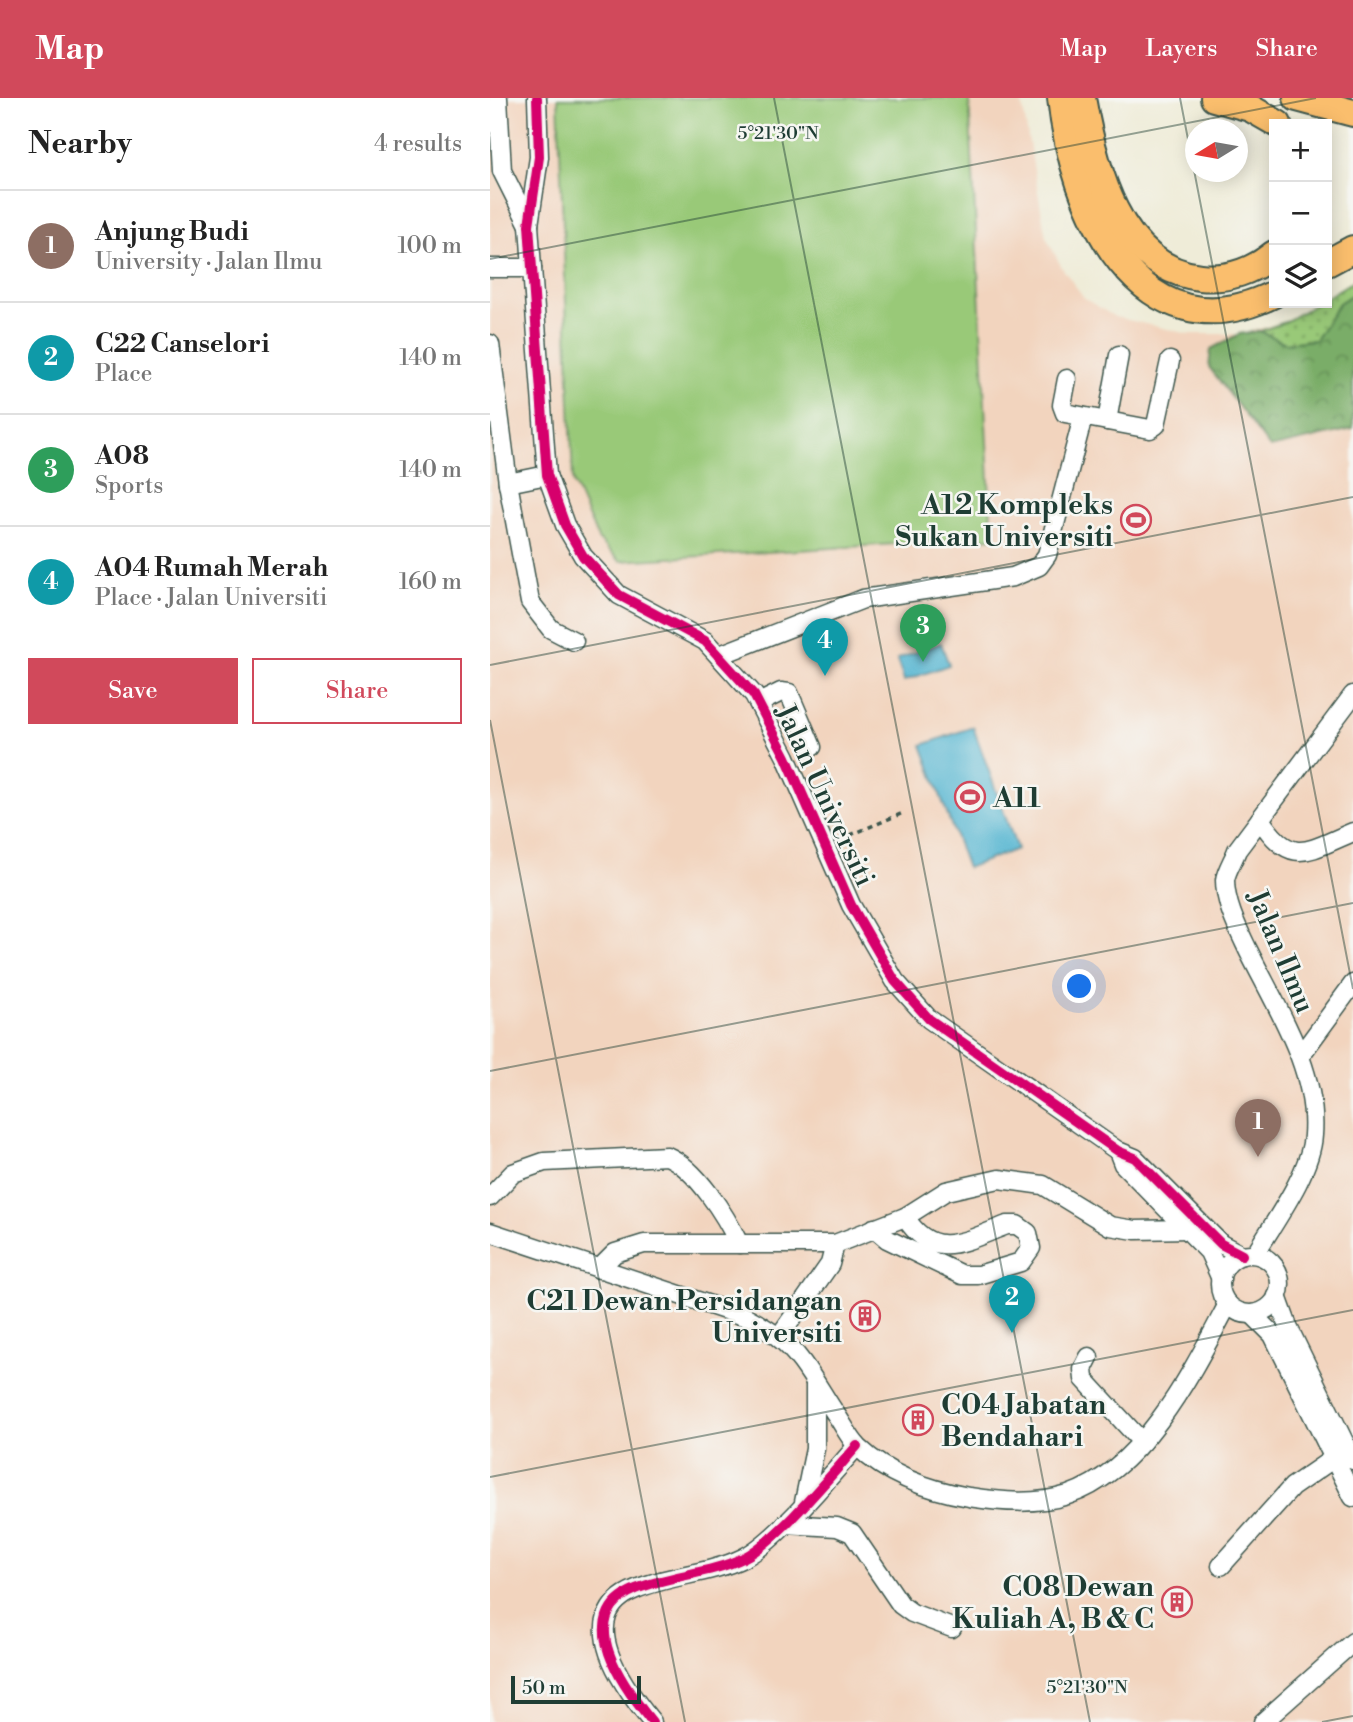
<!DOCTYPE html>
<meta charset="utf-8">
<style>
body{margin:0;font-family:"Libre Bodoni",serif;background:#f6f6f6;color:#222}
.controls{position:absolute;right:21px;top:21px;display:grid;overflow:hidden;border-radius:0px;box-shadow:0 4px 18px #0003}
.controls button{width:63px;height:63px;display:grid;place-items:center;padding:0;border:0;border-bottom:2px solid #e0e0e0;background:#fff;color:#222;font:35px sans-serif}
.compass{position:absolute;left:695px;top:21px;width:63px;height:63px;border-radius:50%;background:#fff;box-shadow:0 4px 18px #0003;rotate:259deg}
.scale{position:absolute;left:21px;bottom:18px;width:130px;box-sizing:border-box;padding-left:7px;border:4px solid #1f3d34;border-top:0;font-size:19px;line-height:24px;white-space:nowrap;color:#1f3d34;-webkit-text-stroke:5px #f6f6f2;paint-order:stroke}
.you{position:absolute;left:590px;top:889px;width:24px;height:24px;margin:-18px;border:5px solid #fff;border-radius:50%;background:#1a73e8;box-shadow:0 0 0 10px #1a73e833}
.badge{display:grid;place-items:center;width:46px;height:46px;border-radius:50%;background:#d1495b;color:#fff;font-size:23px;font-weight:700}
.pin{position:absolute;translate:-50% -58px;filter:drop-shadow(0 2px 4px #0008)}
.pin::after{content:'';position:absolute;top:37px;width:24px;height:21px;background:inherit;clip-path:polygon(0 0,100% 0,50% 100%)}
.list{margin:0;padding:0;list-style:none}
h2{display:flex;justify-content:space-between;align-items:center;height:91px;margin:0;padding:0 28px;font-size:30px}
h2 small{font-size:23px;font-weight:400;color:#767676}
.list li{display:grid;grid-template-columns:46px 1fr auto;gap:21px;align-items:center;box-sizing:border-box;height:112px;padding:0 28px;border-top:2px solid #e0e0e0}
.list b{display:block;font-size:26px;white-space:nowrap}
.list p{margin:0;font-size:23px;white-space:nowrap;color:#767676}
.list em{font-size:23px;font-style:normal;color:#767676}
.actions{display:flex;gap:14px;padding:21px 28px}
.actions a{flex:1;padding:16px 0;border:2px solid #d1495b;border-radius:0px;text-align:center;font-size:24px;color:#d1495b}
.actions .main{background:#d1495b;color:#fff}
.icon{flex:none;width:38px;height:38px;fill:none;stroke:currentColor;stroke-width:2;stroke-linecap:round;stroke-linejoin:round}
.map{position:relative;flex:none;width:863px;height:1624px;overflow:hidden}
header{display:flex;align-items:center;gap:42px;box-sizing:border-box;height:98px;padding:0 35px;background:#d1495b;color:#fff}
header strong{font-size:33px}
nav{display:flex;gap:38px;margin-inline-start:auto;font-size:24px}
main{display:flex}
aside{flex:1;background:#fff}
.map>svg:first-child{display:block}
.built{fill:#f2d4be}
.grass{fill:url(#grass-dots);stroke:#5c8356;stroke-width:2}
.forest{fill:url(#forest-crowns);stroke:#4c754e;stroke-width:2}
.garden{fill:#99c978;stroke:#5c8356;stroke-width:2}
.water{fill:#51b4d0;stroke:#387882;stroke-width:2}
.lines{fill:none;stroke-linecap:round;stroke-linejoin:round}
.minor-casing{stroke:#3e574d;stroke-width:21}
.highway-casing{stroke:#3e574d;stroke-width:30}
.path{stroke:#3e574d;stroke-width:3.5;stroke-dasharray:5 5;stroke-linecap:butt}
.minor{stroke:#fff;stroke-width:18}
.highway{stroke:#fabe6d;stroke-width:26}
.cycleway-casing{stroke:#f6f6f2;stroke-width:15}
.cycleway{stroke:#d6006c;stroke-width:10}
.ticks{fill:none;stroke:#1f3d34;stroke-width:2;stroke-opacity:0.45}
.labels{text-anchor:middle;stroke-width:5;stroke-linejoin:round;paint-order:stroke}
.poi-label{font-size:28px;font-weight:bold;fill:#1f3d34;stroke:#f6f6f2;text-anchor:end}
.street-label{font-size:28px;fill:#1f3d34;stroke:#f6f6f2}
.ticks-label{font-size:18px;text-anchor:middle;fill:#1f3d34;stroke:#f6f6f2;stroke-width:5;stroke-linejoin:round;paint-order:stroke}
</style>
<header>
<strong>Map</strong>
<nav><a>Map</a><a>Layers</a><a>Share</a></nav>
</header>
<main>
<aside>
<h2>Nearby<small>4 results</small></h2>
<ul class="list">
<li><span class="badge" style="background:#8d6e63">1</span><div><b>Anjung Budi</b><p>University · Jalan Ilmu</p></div><em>100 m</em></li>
<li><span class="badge" style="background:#0f9aa8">2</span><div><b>C22 Canselori</b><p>Place</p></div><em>140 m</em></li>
<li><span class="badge" style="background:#2e9e5b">3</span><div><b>A08</b><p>Sports</p></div><em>140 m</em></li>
<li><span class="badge" style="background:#0f9aa8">4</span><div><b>A04 Rumah Merah</b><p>Place · Jalan Universiti</p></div><em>160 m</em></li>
</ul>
<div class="actions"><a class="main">Save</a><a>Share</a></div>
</aside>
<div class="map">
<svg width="863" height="1624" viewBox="0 0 863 1624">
<defs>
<pattern id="grass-dots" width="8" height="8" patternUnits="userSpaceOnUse" patternTransform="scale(1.75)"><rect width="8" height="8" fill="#99c978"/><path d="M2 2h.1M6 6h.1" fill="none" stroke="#7ca463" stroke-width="1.8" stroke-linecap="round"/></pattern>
<pattern id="forest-crowns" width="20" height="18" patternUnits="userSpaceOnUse" patternTransform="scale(1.75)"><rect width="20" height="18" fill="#7aad68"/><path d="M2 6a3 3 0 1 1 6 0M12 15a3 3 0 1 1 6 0" fill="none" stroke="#638e56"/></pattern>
</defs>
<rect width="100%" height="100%" fill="#f6f6f2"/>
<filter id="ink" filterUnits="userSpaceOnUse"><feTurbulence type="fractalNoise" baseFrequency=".0143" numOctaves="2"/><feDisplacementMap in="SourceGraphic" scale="14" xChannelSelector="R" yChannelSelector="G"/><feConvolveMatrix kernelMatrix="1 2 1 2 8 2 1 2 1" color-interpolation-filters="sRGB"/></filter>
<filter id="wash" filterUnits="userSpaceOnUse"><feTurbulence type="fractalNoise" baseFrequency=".00686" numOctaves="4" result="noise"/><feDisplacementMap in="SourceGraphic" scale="28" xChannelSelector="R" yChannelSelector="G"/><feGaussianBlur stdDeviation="1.57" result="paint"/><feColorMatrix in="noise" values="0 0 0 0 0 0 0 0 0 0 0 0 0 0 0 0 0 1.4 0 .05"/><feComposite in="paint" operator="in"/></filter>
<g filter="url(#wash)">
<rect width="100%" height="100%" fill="#efecd8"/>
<path class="built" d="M0 0H531L556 139 572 170 595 201 625 219 699 236H749L795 224 827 205H837V199L863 183V1624H0Z"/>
<path class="grass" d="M863 183V196L849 205 825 242 795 245 770 233 795 224 827 205H837V199Z"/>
<path class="forest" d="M863 196V331L780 350 719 269 721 251 749 236 770 233 795 245 825 242 849 205Z"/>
<path class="garden" d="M68 0H479L502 440 130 463 108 441 83 384Z"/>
<g class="water">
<path d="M451 545 459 567 414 583 407 561Z"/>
<path d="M483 629 527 751 477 770 432 647Z"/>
</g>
</g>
<g filter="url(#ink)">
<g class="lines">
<g class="minor-casing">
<g id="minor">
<path d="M8 0 12 73 39 127"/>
<path d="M47 0 49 59 39 127 42 170 57 377 75 427 93 458 129 497 215 543 264 597 296 659 361 807 405 883 439 921 628 1053 645 1060 731 1146 752 1157"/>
<path d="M0 170H42"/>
<path d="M0 246 18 385"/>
<path d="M577 281 572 307 575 315 660 331 666 327 680 263"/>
<path d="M617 323 629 257"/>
<path d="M57 377 18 385 40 504 61 531 84 543"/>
<path d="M230 557 373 501 523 479 549 468 557 457 593 319"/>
<path d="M269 605 291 594 299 595 322 649"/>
<path d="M770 721C802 770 817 753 863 734"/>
<path d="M810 958 863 886"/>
<path d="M628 1053 633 1066 719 1154 731 1181"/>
<path d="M0 1099 23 1075 54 1064 177 1058C206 1070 236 1118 249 1146"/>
<path d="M384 1130 397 1141 472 1177H488L531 1164 541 1150 538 1135 527 1127H517C476 1142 444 1165 415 1119"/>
<path d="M0 1134 256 1219C267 1225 278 1231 288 1239 312 1257 328 1290 345 1315 353 1326 359 1340 369 1350 399 1378 439 1392 479 1399 512 1404 546 1407 578 1397 654 1372 703 1272 738 1206"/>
<path d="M765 1156C784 1124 821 1074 823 1037 828 972 786 909 758 852 748 831 735 806 735 782 736 773 744 761 747 752L863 597"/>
<circle cx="760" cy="1186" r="30"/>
<path d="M109 1171 125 1155 154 1146H345L415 1119 456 1093 509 1081 553 1087 620 1128 645 1132 699 1131"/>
<path d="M787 1198 799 1231 863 1362"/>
<path d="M762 1216 783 1237 863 1399"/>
<path d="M289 1239 340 1166 345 1146"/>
<path d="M599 1259 593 1271 594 1281 652 1344"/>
<path d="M314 1404 325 1351V1286"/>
<path d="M295 1426 347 1429 362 1435 411 1507 422 1515 462 1530"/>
<path d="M731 1468 802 1389 844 1360"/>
<path d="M162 1624C135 1591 80 1518 146 1491 180 1477 220 1476 253 1460 285 1445 342 1376 367 1348"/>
<path d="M773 1624 863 1544"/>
</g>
</g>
<g class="highway-casing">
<g id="highway">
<path d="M571 0C582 109 649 263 784 196"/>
<path d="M592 0C604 67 628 170 710 179 737 182 763 173 784 156"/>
<path d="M724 0 760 10 788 26"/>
<path d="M807 0 863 15"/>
<path d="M837 165 863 151"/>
</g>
</g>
<path class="path" d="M351 741 413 715"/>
<use href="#minor" class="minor"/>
<use href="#highway" class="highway"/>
<g class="cycleway-casing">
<g id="cycleway">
<path d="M47 0 49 59 39 127 42 170 57 377 75 427 93 458 129 497 215 543 264 597 296 659 361 807 405 883 439 921 628 1053 645 1060 731 1146 752 1157"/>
<path d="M162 1624C135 1591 80 1518 146 1491 180 1477 220 1476 253 1460 285 1445 342 1376 367 1348"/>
</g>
</g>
<use href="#cycleway" class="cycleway"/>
</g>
</g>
<path class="ticks" d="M284 0 600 1624M690 0 863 891M0 161 826 0M0 567 863 399M0 622 195 1624M0 973 863 805M0 1379 863 1212M832 1624 863 1618"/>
<defs>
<g id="stadium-ring" transform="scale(1.575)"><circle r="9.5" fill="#f6f6f2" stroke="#d1495b" stroke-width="1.5"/><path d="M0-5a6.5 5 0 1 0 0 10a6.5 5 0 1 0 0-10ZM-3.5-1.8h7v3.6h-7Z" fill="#d1495b"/></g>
<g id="building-ring" transform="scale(1.575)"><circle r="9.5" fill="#f6f6f2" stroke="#d1495b" stroke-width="1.5"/><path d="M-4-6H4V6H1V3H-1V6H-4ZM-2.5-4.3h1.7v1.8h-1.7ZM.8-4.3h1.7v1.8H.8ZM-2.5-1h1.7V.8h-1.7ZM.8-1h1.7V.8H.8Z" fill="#d1495b"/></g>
</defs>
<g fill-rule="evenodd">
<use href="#stadium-ring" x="646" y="422"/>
<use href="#stadium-ring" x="480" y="699"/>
<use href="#building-ring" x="375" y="1218"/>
<use href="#building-ring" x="428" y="1322"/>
<use href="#building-ring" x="687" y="1504"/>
</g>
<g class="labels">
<g class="poi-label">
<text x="623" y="416">A12 Kompleks<tspan x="623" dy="32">Sukan Universiti</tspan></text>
<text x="503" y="709" text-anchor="start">A11</text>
<text x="352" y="1212">C21 Dewan Persidangan<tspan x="352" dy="32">Universiti</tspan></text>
<text x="451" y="1316" text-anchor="start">C04 Jabatan<tspan x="451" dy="32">Bendahari</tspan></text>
<text x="664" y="1498">C08 Dewan<tspan x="664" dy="32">Kuliah A, B &amp; C</tspan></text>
</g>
<g class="street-label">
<text transform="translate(336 697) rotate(65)" y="10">Jalan Universiti</text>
<text transform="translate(792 853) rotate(67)" y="10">Jalan Ilmu</text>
</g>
</g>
<g class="ticks-label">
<text x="288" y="41">5°21'30"N</text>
<text x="597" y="1595">5°21'30"N</text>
</g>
</svg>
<div class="controls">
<button>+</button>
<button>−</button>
<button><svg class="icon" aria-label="layers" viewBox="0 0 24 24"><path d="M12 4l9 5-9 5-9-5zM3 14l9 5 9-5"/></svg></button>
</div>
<svg class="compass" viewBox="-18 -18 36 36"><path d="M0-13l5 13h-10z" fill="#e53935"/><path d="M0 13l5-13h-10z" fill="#767676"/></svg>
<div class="scale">50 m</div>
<div class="you"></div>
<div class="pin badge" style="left:768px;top:1059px;background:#8d6e63">1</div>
<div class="pin badge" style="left:522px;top:1235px;background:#0f9aa8">2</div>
<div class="pin badge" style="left:433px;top:564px;background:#2e9e5b">3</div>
<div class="pin badge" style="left:335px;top:578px;background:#0f9aa8">4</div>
</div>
</main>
